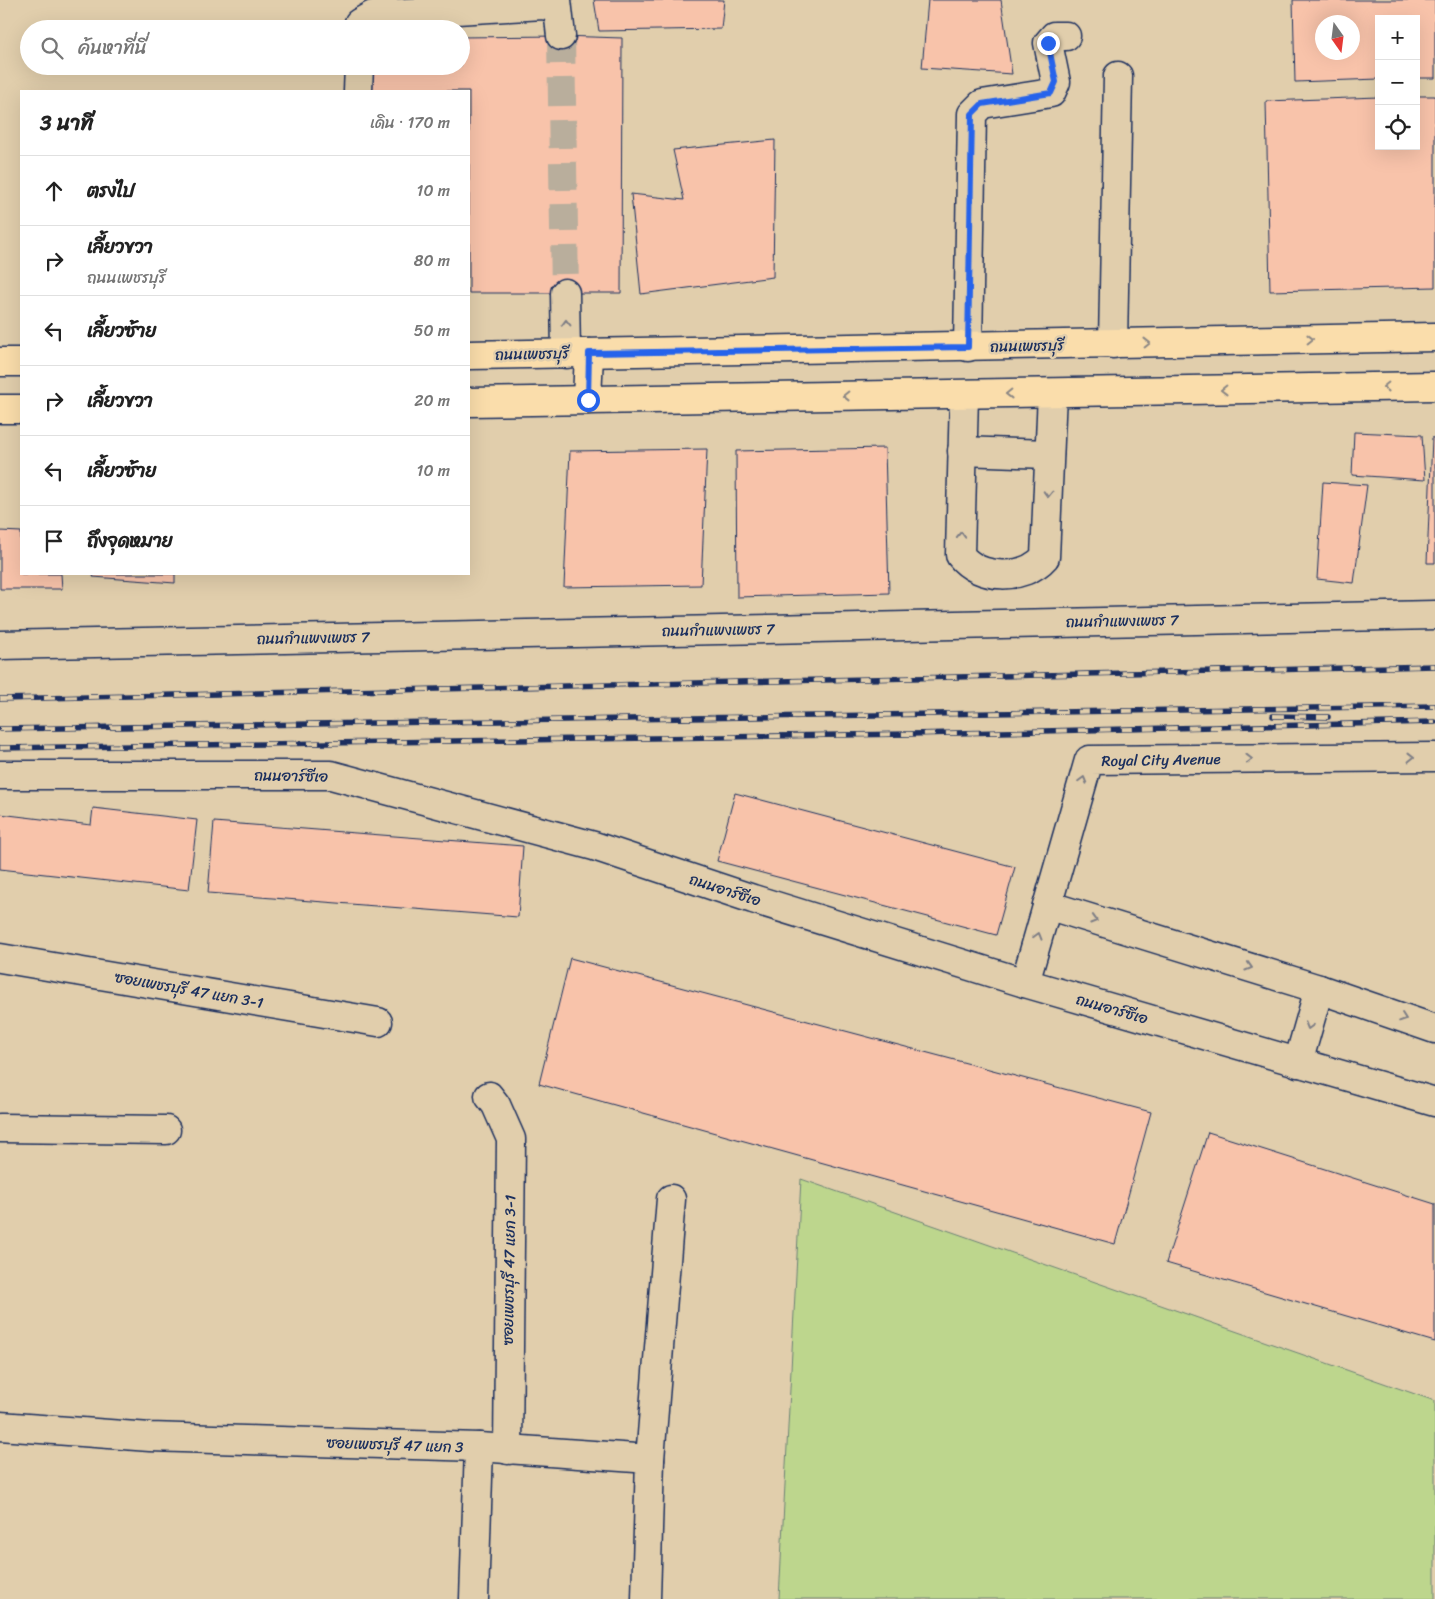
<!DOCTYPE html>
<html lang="th">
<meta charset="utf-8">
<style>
body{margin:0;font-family:Sriracha,"Playpen Sans Thai",sans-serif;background:#f2f2f2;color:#222}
.controls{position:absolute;right:15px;top:15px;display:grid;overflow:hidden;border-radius:0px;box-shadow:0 5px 20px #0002}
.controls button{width:45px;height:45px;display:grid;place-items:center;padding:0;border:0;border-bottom:1px solid #e0e0e0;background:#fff;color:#222;font:25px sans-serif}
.compass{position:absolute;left:1315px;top:15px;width:45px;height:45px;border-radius:50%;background:#fff;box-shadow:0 5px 20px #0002;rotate:166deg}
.stop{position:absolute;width:15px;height:15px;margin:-11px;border:4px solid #2563eb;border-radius:50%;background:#fff}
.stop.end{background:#2563eb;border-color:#fff;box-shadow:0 1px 5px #0008}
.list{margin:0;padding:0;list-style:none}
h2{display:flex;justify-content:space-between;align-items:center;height:65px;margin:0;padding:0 20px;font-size:21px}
h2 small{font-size:16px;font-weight:400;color:#767676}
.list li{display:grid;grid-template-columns:32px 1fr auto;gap:15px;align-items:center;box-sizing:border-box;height:70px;padding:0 20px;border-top:1px solid #e0e0e0}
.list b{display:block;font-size:19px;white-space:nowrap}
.list p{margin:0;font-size:16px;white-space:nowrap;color:#767676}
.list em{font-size:16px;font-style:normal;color:#767676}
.icon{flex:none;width:28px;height:28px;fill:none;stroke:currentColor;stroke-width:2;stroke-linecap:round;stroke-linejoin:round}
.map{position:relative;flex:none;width:1435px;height:1599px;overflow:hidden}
.search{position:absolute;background:#fff;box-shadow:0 5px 20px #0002;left:20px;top:20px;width:450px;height:55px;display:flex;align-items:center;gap:12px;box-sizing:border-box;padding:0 18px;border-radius:28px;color:#767676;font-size:19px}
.panel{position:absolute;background:#fff;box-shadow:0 5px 20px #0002;left:20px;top:90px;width:450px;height:485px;border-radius:0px}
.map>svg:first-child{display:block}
.green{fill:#bdd68d;stroke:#6c8276}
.building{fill:#f8c3aa;stroke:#1b2f5e;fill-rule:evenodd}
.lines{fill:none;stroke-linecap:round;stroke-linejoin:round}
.minor-tunnel{stroke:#b9ae9c;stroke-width:28;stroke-dasharray:28 14;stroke-linecap:butt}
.minor-casing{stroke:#1b2f5e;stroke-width:31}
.major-casing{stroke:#1b2f5e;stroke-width:31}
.minor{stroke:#e1ceac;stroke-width:28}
.major{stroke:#faddab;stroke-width:28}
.rail-casing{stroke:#1b2f5e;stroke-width:5.5}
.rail{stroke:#e1ceac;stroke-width:4;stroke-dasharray:11;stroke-linecap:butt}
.oneway{stroke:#7e7e85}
.oneway2{stroke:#8a8684}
.route{stroke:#2563eb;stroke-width:6}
.labels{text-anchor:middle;stroke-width:5;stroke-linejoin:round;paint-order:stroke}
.street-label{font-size:15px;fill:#1b2f5e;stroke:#e1ceac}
</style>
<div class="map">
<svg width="1435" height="1599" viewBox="0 0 1435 1599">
<rect width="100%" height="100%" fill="#e1ceac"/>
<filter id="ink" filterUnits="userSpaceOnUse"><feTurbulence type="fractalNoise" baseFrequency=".02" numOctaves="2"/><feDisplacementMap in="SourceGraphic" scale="10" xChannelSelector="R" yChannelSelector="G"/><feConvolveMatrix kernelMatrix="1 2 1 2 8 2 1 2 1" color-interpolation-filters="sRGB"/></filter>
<g filter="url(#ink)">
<path class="green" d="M801 1179 1435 1401V1599H779Z"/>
<g class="building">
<path d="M594 0H724L721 29 599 31Z"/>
<path d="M928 0H1001L1012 74 922 68Z"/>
<path d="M1293 0H1435V78H1416V19H1379V79L1295 82ZM1322 22H1352V52H1322Z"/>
<path d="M561 36 622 38 621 293H469V91H365L366 66H461V37Z"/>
<path d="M1416 96H1435V287L1270 291 1266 101 1379 97V146H1416Z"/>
<path d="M775 140 773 277 641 294 631 194 684 200 673 150Z"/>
<path d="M1354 432 1422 435 1425 480 1352 475Z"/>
<path d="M1435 437V563H1427L1432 438Z"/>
<path d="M885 448 889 593 737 597 736 451Z"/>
<path d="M707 449 701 585 564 587 570 451Z"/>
<path d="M1323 482 1367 485 1354 583 1317 579Z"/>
<path d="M0 531 21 532V574H61L62 589H0Z"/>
<path d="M94 574H175V583L93 577Z"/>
<path d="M735 793 1015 867 996 935 717 861Z"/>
<path d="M93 808 197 820 189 890 0 869V814L91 825Z"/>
<path d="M214 822 523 846 518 917 208 893Z"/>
<path d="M570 958 1151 1112 1115 1244 539 1084Z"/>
<path d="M1208 1132 1435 1204V1342L1166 1263Z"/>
</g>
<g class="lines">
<path class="minor-tunnel" d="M561 36 565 293"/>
<g class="minor-casing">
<g id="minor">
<path d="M557 0 561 36"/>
<path d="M359 29V23L373 15 543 5 557 8"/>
<path d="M358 91 359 66"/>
<path d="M565 293 566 354"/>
<path d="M1113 344 1118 76"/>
<path d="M968 347 972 114 982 104 1051 93 1056 82 1048 43 1054 36H1066"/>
<path d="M964 395 960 555C979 580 1024 581 1045 557L1052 393"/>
<path d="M962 451 1049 454"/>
<path d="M0 645 1435 615"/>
<path d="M0 775H331L594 846 753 899 1025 983 1435 1102"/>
<path d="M1047 905 1319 989 1435 1029"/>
<path d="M0 958 378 1022"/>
<path d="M1025 983 1089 760 1435 757"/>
<path d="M1298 1063 1319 989"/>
<path d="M489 1096 496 1105 511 1139 508 1450"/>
<path d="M0 1128 166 1130"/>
<path d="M0 1426 150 1437 479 1447 650 1459 646 1599"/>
<path d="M650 1459 671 1199"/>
<path d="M474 1599 479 1447"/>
</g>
</g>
<g class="major-casing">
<g id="major">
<path d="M469 355 1435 337"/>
<path d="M0 362H21"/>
<path d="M587 400 589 353"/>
<path d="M469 402 1435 386"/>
<path d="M0 409H21"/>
</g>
</g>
<use href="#minor" class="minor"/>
<use href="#major" class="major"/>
<g class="rail-casing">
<g id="rail">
<path d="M0 699 1435 666"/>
<path d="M1273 716 1328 717"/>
<path d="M0 729 1435 706"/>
<path d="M0 748 910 734 1435 722"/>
</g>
</g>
<use href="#rail" class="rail"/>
</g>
<defs><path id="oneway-chevron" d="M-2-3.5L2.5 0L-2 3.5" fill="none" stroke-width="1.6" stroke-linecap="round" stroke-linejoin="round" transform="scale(1.25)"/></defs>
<g class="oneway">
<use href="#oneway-chevron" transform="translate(566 323) rotate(-91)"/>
<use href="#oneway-chevron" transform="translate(1048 494) rotate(92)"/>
<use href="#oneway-chevron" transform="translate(961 535) rotate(-89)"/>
<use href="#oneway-chevron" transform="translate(1411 757) rotate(-1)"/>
<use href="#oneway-chevron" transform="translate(1249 759) rotate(-1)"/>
<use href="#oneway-chevron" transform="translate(1083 780) rotate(-74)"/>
<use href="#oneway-chevron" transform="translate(1094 920) rotate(17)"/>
<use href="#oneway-chevron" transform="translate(1038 936) rotate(-74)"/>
<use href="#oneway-chevron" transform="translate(1249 967) rotate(17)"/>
<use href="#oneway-chevron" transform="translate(1403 1018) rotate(19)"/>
<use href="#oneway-chevron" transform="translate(1309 1026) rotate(106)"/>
</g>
<g class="oneway2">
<use href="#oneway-chevron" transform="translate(1310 339) rotate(-1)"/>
<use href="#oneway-chevron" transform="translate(1147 343) rotate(-1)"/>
<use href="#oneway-chevron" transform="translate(1386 387) rotate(179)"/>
<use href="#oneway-chevron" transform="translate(1224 390) rotate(179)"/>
<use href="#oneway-chevron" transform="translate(1009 394) rotate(179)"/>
<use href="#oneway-chevron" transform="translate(846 396) rotate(179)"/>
</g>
</g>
<g class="lines" filter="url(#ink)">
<path class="route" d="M588 400 589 353 968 347 972 114 982 104 1051 93 1056 82 1048 43"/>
</g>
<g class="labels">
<g class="street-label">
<text transform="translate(1027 346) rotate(-1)" y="5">ถนนเพชรบุรี</text>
<text transform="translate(532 354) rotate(-1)" y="5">ถนนเพชรบุรี</text>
<text transform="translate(1122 621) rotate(-1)" y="5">ถนนกำแพงเพชร 7</text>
<text transform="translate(718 630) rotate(-1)" y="5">ถนนกำแพงเพชร 7</text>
<text transform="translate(313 638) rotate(-1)" y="5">ถนนกำแพงเพชร 7</text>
<text transform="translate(1161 760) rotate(-1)" y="5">Royal City Avenue</text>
<text transform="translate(291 776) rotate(1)" y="5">ถนนอาร์ซีเอ</text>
<text transform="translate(725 890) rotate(18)" y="5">ถนนอาร์ซีเอ</text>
<text transform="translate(189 990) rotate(10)" y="5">ซอยเพชรบุรี 47 แยก 3-1</text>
<text transform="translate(1112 1009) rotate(16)" y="5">ถนนอาร์ซีเอ</text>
<text transform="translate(509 1270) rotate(-89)" y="5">ซอยเพชรบุรี 47 แยก 3-1</text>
<text transform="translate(395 1445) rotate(2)" y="5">ซอยเพชรบุรี 47 แยก 3</text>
</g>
</g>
</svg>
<div class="controls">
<button>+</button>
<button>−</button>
<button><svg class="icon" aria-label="locate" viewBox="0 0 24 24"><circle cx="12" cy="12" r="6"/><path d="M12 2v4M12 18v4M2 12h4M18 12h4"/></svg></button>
</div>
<svg class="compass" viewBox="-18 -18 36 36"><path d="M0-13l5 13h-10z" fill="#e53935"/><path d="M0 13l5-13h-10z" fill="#767676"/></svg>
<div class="stop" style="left:588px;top:400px"></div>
<div class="stop end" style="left:1048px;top:43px"></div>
<div class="search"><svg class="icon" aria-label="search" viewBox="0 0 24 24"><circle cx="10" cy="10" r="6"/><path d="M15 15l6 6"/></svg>ค้นหาที่นี่</div>
<section class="panel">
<h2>3 นาที<small>เดิน · 170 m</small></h2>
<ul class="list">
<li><svg class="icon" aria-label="ahead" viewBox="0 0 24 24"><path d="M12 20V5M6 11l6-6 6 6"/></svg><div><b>ตรงไป</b></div><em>10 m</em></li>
<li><svg class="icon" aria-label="right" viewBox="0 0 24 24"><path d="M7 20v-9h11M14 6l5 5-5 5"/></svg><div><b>เลี้ยวขวา</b><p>ถนนเพชรบุรี</p></div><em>80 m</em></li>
<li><svg class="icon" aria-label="left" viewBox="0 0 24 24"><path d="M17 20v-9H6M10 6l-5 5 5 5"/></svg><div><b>เลี้ยวซ้าย</b></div><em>50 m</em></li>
<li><svg class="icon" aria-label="right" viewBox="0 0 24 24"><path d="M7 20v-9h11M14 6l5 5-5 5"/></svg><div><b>เลี้ยวขวา</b></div><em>20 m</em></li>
<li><svg class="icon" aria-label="left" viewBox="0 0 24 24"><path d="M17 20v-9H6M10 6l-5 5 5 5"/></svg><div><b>เลี้ยวซ้าย</b></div><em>10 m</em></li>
<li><svg class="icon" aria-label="arrive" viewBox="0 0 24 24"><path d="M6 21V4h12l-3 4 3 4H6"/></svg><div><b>ถึงจุดหมาย</b></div></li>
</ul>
</section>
</div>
